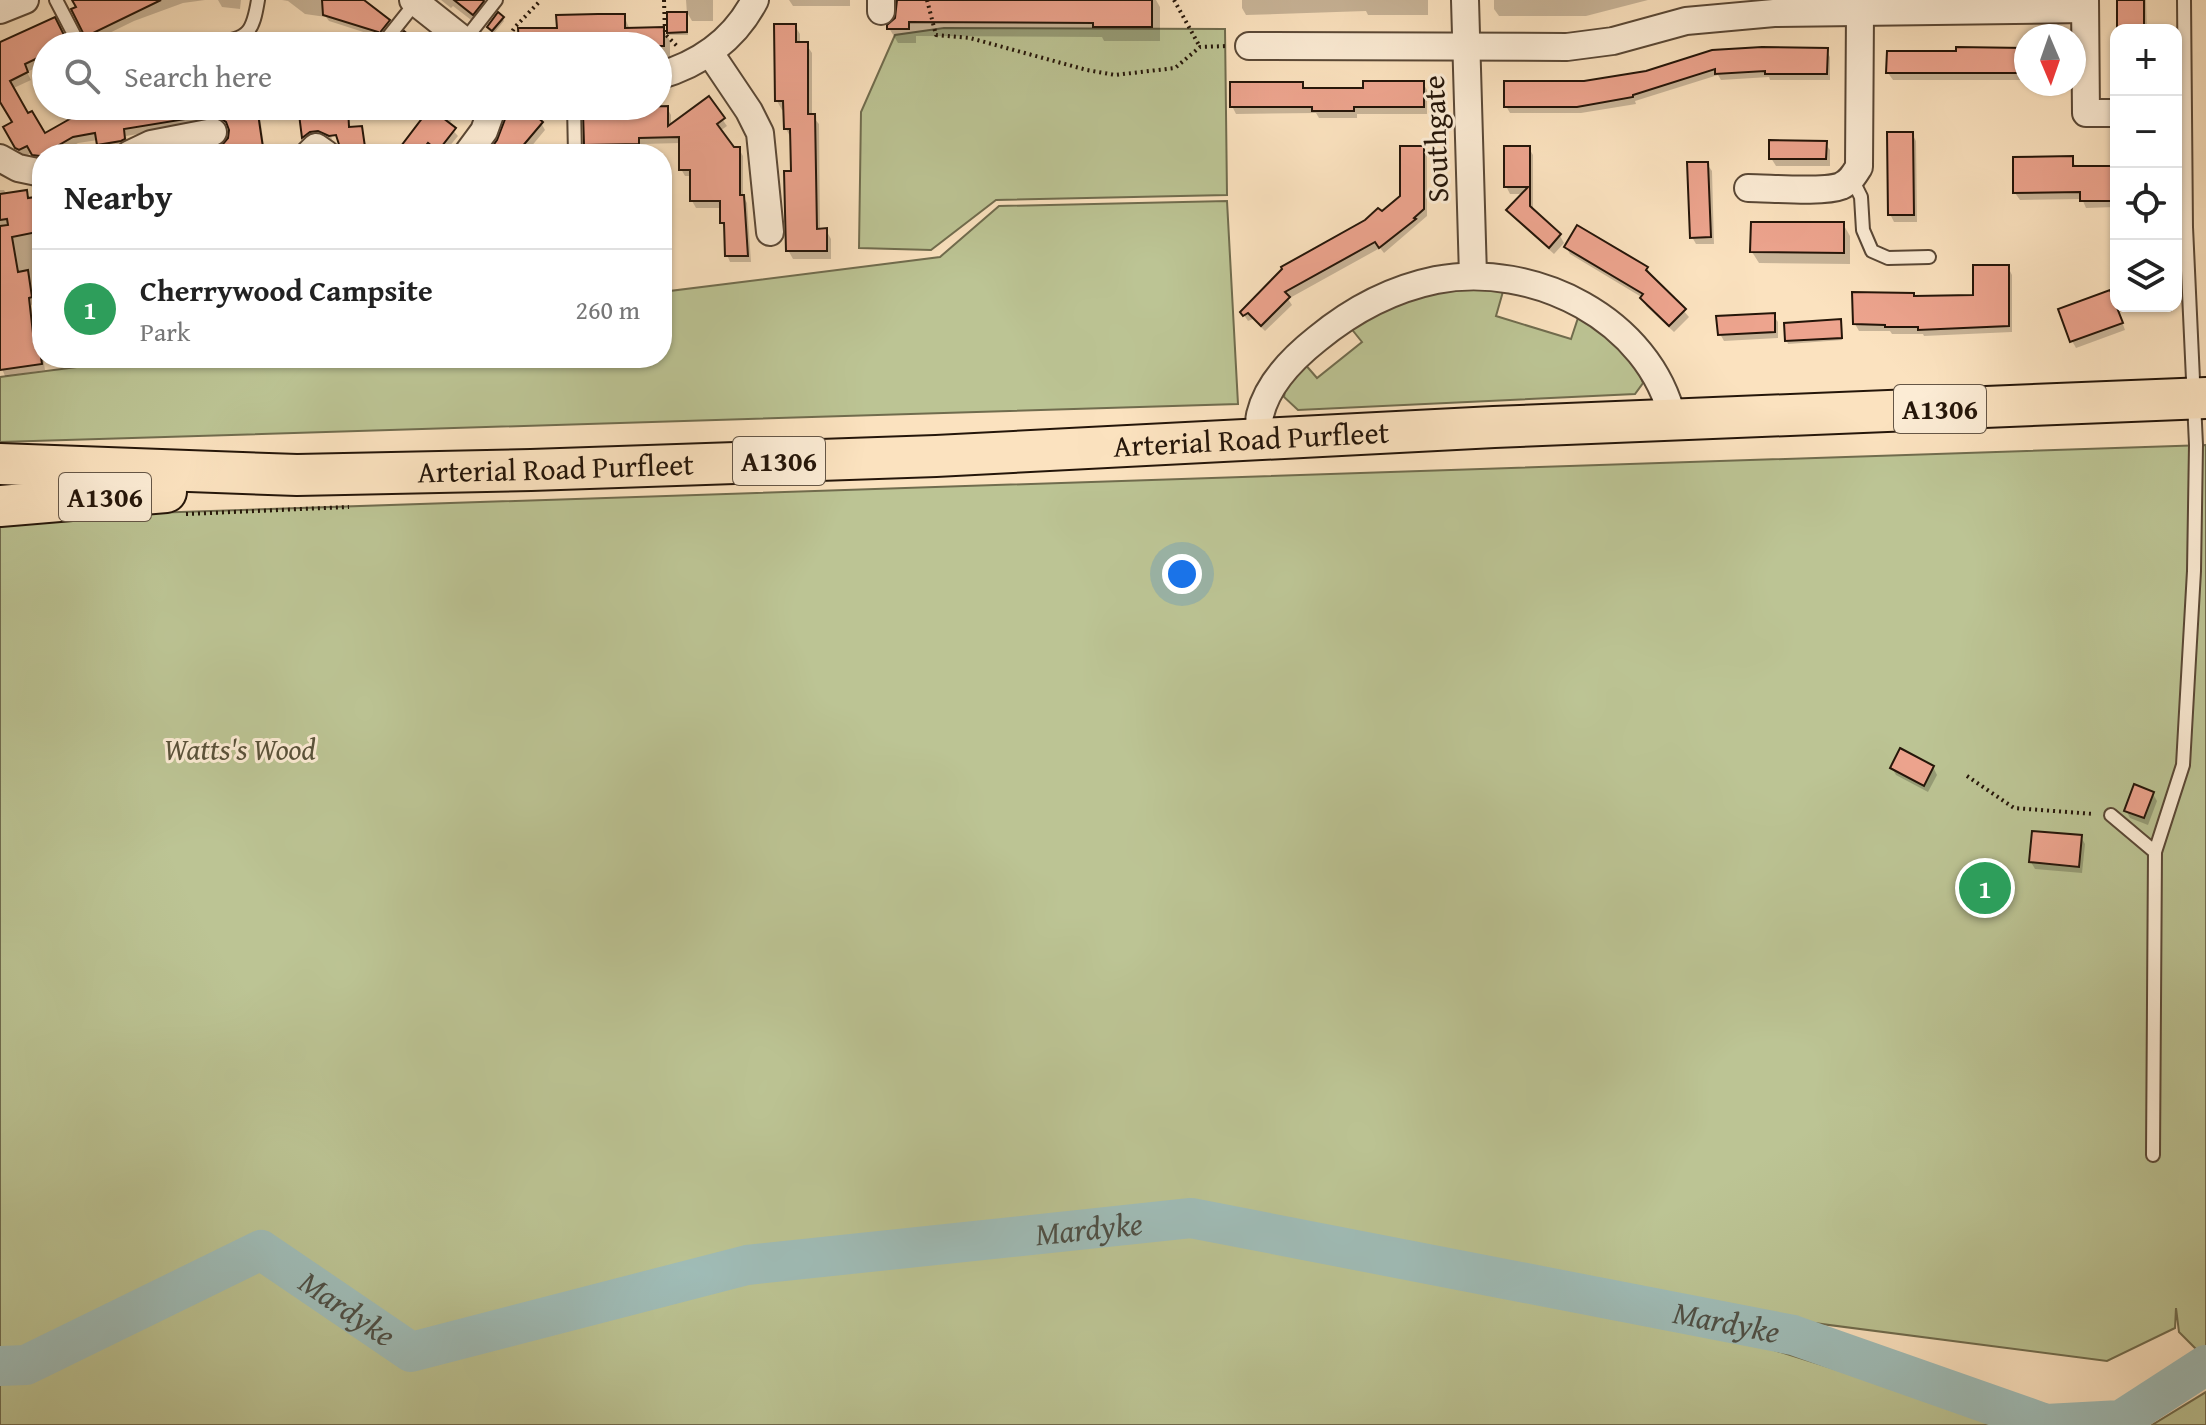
<!DOCTYPE html>
<meta charset="utf-8">
<style>
body{margin:0;font-family:"Gentium Book Plus",serif;background:#f2f2f2;color:#222}
.controls{position:absolute;right:24px;top:24px;display:grid;overflow:hidden;border-radius:16px;box-shadow:0 2px 6px #0004}
.controls button{width:72px;height:72px;display:grid;place-items:center;padding:0;border:0;border-bottom:2px solid #e0e0e0;background:#fff;color:#222;font:40px sans-serif}
.compass{position:absolute;left:2014px;top:24px;width:72px;height:72px;border-radius:50%;background:#fff;box-shadow:0 2px 6px #0004;rotate:178deg}
.you{position:absolute;left:1182px;top:574px;width:28px;height:28px;margin:-20px;border:6px solid #fff;border-radius:50%;background:#1a73e8;box-shadow:0 0 0 12px #1a73e833}
.badge{display:grid;place-items:center;width:52px;height:52px;border-radius:50%;background:#0f766e;color:#fff;font-size:26px;font-weight:700}
.pin{position:absolute;translate:-50% -50%;border:4px solid #fff;box-shadow:0 2px 8px #0006}
.list{margin:0;padding:0;list-style:none}
h2{display:flex;justify-content:space-between;align-items:center;height:104px;margin:0;padding:0 32px;font-size:34px}
h2 small{font-size:26px;font-weight:400;color:#767676}
.list li{display:grid;grid-template-columns:52px 1fr auto;gap:24px;align-items:center;box-sizing:border-box;height:120px;padding:0 32px;border-top:2px solid #e0e0e0}
.list b{display:block;font-size:30px;white-space:nowrap}
.list p{margin:0;font-size:26px;white-space:nowrap;color:#767676}
.list em{font-size:26px;font-style:normal;color:#767676}
.icon{flex:none;width:44px;height:44px;fill:none;stroke:currentColor;stroke-width:2;stroke-linecap:round;stroke-linejoin:round}
.map{position:relative;flex:none;width:2206px;height:1425px;overflow:hidden}
.search{position:absolute;background:#fff;box-shadow:0 2px 6px #0004;left:32px;top:32px;width:640px;height:88px;display:flex;align-items:center;gap:20px;box-sizing:border-box;padding:0 28px;border-radius:44px;color:#767676;font-size:30px}
.panel{position:absolute;background:#fff;box-shadow:0 2px 6px #0004;left:32px;top:144px;width:640px;height:224px;border-radius:32px}
.map>svg:first-child{display:block}
.green{fill:#bcc494;stroke:#706c4e;stroke-width:2}
.shadow{fill:#0003}
.lines{fill:none;stroke-linecap:round;stroke-linejoin:round}
.river{stroke:#a0bdb8;stroke-width:40}
.building{fill:#eda48e;stroke:#241509;stroke-width:2}
.service-casing{stroke:#5a4836;stroke-width:16}
.minor-casing{stroke:#5a4836;stroke-width:30}
.primary-casing{stroke:#241509;stroke-width:44}
.path{stroke:#241509;stroke-width:4;stroke-dasharray:2 4;stroke-linecap:butt}
.service{stroke:#fcecd5;stroke-width:12}
.minor{stroke:#fcecd5;stroke-width:26}
.primary{stroke:#fbe2bf;stroke-width:40}
.labels{text-anchor:middle;stroke-width:6;stroke-linejoin:round;paint-order:stroke}
.shield{fill:#fcecd5;stroke:#655646;stroke-width:2}
.shield-label{font-size:28px;font-weight:bold;fill:#241509}
.street-label{font-size:30px;fill:#241509;stroke:#fcecd5}
.park-label{font-size:30px;font-style:italic;fill:#59523a;stroke:#fcecd5}
.water-label{font-size:32px;font-style:italic;fill:#4f5046;stroke:#fcecd5}
</style>
<div class="map">
<svg width="2206" height="1425" viewBox="0 0 2206 1425">
<rect width="100%" height="100%" fill="#fbe2bf"/>
<filter id="stains"><feTurbulence type="fractalNoise" baseFrequency=".0025" numOctaves="4"/><feColorMatrix values="0 0 0 0 .2 0 0 0 0 .09 0 0 0 0 .02 0 0 0 .5 -.17"/></filter>
<radialGradient id="worn" r=".72"><stop offset=".6" stop-color="#630" stop-opacity="0"/><stop offset="1" stop-color="#630" stop-opacity=".3"/></radialGradient>
<g class="green">
<path d="M944 28 1225 29 1227 195 996 200 931 250 859 248 861 112 895 35Z"/>
<path d="M1227 201 1238 404 0 442V377L146 358H662V292L940 257 999 206Z"/>
<path d="M1448 285 1504 288 1496 316 1571 339 1578 318 1595 327 1635 363 1643 383 1635 394 1298 410 1284 397 1286 384 1304 363 1317 378 1362 342 1346 322Z"/>
<path d="M2206 445V1359L2179 1332 2176 1308 2175 1328 2107 1361 1752 1315 1755 1344 2013 1425H0V518Z"/>
<path d="M2206 1392V1425H2152Z"/>
</g>
<g class="shadow">
<path d="M88 0H205L183 3 134 21 91 42 74 10Z"/>
<path d="M218 0H241L240 9 222 7Z"/>
<path d="M282 0H361L388 22 392 28 382 38 329 21 326 17 305 14 288 1Z"/>
<path d="M441 0H480L489 13 479 26 453 6 451 8Z"/>
<path d="M686 0H713V21H692L688 14V35H669V14H687Z"/>
<path d="M789 0H850V6H793Z"/>
<path d="M899 0H1156L1160 7V41H1104L1102 37 916 36V43H898L889 28 897 19Z"/>
<path d="M1242 0H1428V15H1368L1366 11 1246 15 1242 8Z"/>
<path d="M1494 0H1648L1586 16H1499L1494 9Z"/>
<path d="M2117 0H2146L2147 30H2118Z"/>
<path d="M624 16 630 30 663 29 670 41V62L658 63V46H521L559 30Z"/>
<path d="M502 18 504 21 494 33 491 30Z"/>
<path d="M54 20 68 46H46V63L27 72 31 80 3 93 0 88V44Z"/>
<path d="M795 26 800 34V44H806L812 53V116L819 124 820 231 826 230 831 239V259H793L788 250 793 172 791 138 786 129 785 110H782L777 101Z"/>
<path d="M274 33 291 34 292 46H273Z"/>
<path d="M202 36 207 46H179L178 39Z"/>
<path d="M2026 49V80H1893L1888 73Z"/>
<path d="M1826 50 1830 57V80H1770L1769 77 1721 80 1718 75 1635 101 1636 104 1581 113H1510L1506 106 1584 83Z"/>
<path d="M1423 83 1427 90V114H1357V118H1319L1316 113 1236 114 1232 106 1301 84 1305 90H1365Z"/>
<path d="M708 99 727 126 720 131 733 149H739L743 156V196L747 203 751 262H730L727 255 726 230 722 223V208H696L692 201V176H685L681 169V143L642 144V151H590L586 144 640 114 667 108 671 115V126Z"/>
<path d="M93 106H291L292 112 260 116 265 154H225L231 131 224 120 126 136 128 146 126 147 103 151 98 140 78 143 59 154H42V162L38 161 33 152 24 157 21 155 6 128 44 136 94 112Z"/>
<path d="M435 106H462L448 125 458 136 443 154H398Z"/>
<path d="M517 106H536L544 116 540 121 545 130 525 154H489Z"/>
<path d="M300 109 329 113 332 142 323 138 308 144 304 138Z"/>
<path d="M362 130 368 154H343Z"/>
<path d="M1912 134 1916 141 1917 222H1894L1890 214Z"/>
<path d="M1825 143 1830 150V166H1776L1771 158Z"/>
<path d="M1423 148 1427 154V216L1384 253 1380 248 1288 299 1292 305 1265 331 1253 319 1248 321 1242 312 1383 213 1402 196Z"/>
<path d="M1529 148 1533 155V212L1560 236 1564 243 1554 254 1513 217 1509 210 1524 194H1510L1506 186Z"/>
<path d="M2072 158 2076 168 2116 167V207L2086 208 2082 199 2020 200 2015 193Z"/>
<path d="M1707 164 1712 171 1714 244H1696L1692 237Z"/>
<path d="M0 190H4L7 195 26 192 30 200 42 198V286L32 288 35 304 31 305 36 344 42 350 45 370 5 376 0 364Z"/>
<path d="M1843 224 1850 236V264L1759 263 1752 252Z"/>
<path d="M1566 247 1647 269 1689 317 1674 332 1646 306 1643 298 1570 254Z"/>
<path d="M2008 267 2012 275V332L1924 336 1923 334H1892L1890 331H1859L1855 324 1914 298 1975 297Z"/>
<path d="M2114 300 2125 330 2076 348 2072 341Z"/>
<path d="M1773 315 1778 322V338L1724 341 1720 334Z"/>
<path d="M1840 321 1842 340 1788 344 1787 341Z"/>
<path d="M1933 767 1937 775 1928 792 1896 775 1892 768Z"/>
<path d="M2153 794 2157 801 2148 825 2130 818 2126 810Z"/>
<path d="M2081 837 2085 844 2082 873 2035 869 2031 862Z"/>
</g>
<g class="lines">
<path class="river" id="s1" d="M0 1366 26 1365 261 1250 411 1352 747 1265 1191 1218 1793 1335 2046 1424 2121 1420 2206 1365"/>
</g>
<g class="building">
<path d="M72 0H161L85 37 71 9 76 7Z"/>
<path d="M322 0H364L390 20 378 35V32L323 15Z"/>
<path d="M454 0H483L484 1 473 15Z"/>
<path d="M897 0H1152V27H1093V23L909 22V29H887V25L895 18Z"/>
<rect x="2117" y="0" width="27" height="30"/>
<path d="M498 12 504 17 492 31 487 27Z"/>
<path d="M667 12H687V32L667 33Z"/>
<path d="M598 14H625V28L664 27V46H519L518 28H557L556 15Z"/>
<path d="M55 17 68 43 62 46H46V54L25 64 28 72 10 81 28 113 32 111 45 133 75 116V113L92 110 91 106H203L204 116 124 129 125 139 121 141 97 145 95 133 73 137 40 156 32 155 27 146 19 150 15 148 3 127 12 122 0 102V42Z"/>
<path d="M774 24H796V42H808V114H815L817 229 827 228V251H786L784 171H791L790 129H784L783 101H775Z"/>
<path d="M404 31 420 44 423 46H392Z"/>
<path d="M1762 47 1828 48 1827 74H1765V71L1715 74V69L1633 95V97L1577 107H1504V81H1584L1646 71 1712 50Z"/>
<path d="M1956 47 2026 48V73H1886L1887 51H1956Z"/>
<path d="M1363 81H1424V107H1354V111H1312V107H1230V82H1303V88H1363Z"/>
<path d="M709 96 725 118 717 124 734 147H740V195H744L748 256H725L724 223H720V201H690V170H679V137L639 138V144L584 145 583 112H638V107L668 106V126Z"/>
<path d="M298 106H348L349 127 362 126 366 154H342L336 135 329 136 318 131 310 132 302 138Z"/>
<path d="M514 106H542L535 115 543 122 516 154H487L497 140 507 114Z"/>
<path d="M257 107 264 154H223L222 145 228 138 229 130 226 122 218 117V112Z"/>
<path d="M430 108 456 128 438 151 428 143 419 154H395Z"/>
<path d="M1887 132H1913L1914 215H1888Z"/>
<path d="M1769 140 1827 141 1826 159H1769Z"/>
<path d="M1400 146H1424V209L1414 218 1416 219 1379 248 1375 242 1285 292 1290 297 1261 326 1248 313 1243 316 1240 312 1282 269 1281 267 1365 220 1378 208 1382 211 1400 196Z"/>
<path d="M1504 146H1530V206L1561 234 1549 248 1506 210 1528 187H1504Z"/>
<path d="M2073 156V166H2116V201H2080V192L2013 193V157Z"/>
<path d="M1687 162H1708L1711 237 1690 238Z"/>
<path d="M27 190 28 198 42 196V231L12 237 18 272 28 270 32 297 29 298 34 342H39L42 364 0 370V226L8 225 7 219 0 220V194Z"/>
<path d="M1751 222H1844V253L1750 252Z"/>
<path d="M1577 225 1648 267 1646 270 1686 309 1669 326 1640 298 1643 294 1564 247Z"/>
<path d="M1973 265H2009V326L1918 330V327H1885V325L1853 324 1852 292 1914 293V296L1973 295Z"/>
<path d="M2110 290 2123 323 2070 342 2058 309Z"/>
<path d="M1775 313V332L1718 335 1716 316Z"/>
<path d="M1841 319 1842 338 1785 341 1784 323Z"/>
<path d="M1900 748 1934 766 1924 786 1890 768Z"/>
<path d="M2134 784 2154 792 2144 818 2124 811Z"/>
<path d="M2032 831 2082 835 2079 867 2029 862Z"/>
</g>
<g class="lines">
<g class="service-casing">
<g id="service">
<path d="M56 0 80 46"/>
<path d="M464 41 496 0"/>
<path d="M216 43C249 39 253 31 258 0"/>
<path d="M381 46 416 2"/>
<path d="M574 106 575 154"/>
<path d="M1852 179 1861 197 1863 230 1872 251 1888 258 1929 257"/>
<path d="M2111 815 2155 852"/>
<path d="M2153 1155 2155 852 2183 765 2194 571 2196 445 2186 227 2184 0"/>
</g>
</g>
<g class="minor-casing">
<g id="minor">
<path d="M413 0 471 46"/>
<path d="M881 0V11"/>
<path d="M1465 0 1473 276"/>
<path d="M2085 0 2086 113H2116"/>
<path d="M0 10 25 0"/>
<path d="M1249 46 1567 47 1613 41 1686 21 1774 13 2085 9"/>
<path d="M710 53 749 111 760 133 770 232"/>
<path d="M658 76C700 64 735 39 755 0"/>
<path d="M130 154 151 144 213 132"/>
<path d="M309 154 316 147 326 154"/>
<path d="M467 154 484 131 493 106"/>
<path d="M0 158 18 168 42 173"/>
<path d="M1748 188C1770 188 1823 193 1841 186 1850 182 1854 175 1859 167L1860 12"/>
<path d="M1261 440C1260 432 1258 423 1260 415 1267 385 1293 358 1317 339 1351 311 1392 289 1436 280 1533 261 1650 319 1673 420"/>
</g>
</g>
<g class="primary-casing">
<g id="primary">
<path id="s2" d="M0 464 297 475 531 470 936 456 1494 427 2206 398"/>
<path d="M0 506 166 492"/>
</g>
</g>
<g class="path">
<path d="M664 0 665 34 677 46"/>
<path d="M927 0 936 35 970 38 1087 70 1115 75 1175 68 1200 47 1228 46"/>
<path d="M1174 0 1200 47"/>
<path d="M503 46 515 27 540 1"/>
<path d="M186 514 349 507"/>
<path d="M1967 776 2014 808 2094 814"/>
</g>
<use href="#service" class="service"/>
<use href="#minor" class="minor"/>
<use href="#primary" class="primary"/>
</g>
<g class="labels">
<g class="shield">
<rect x="1894" y="385" width="92" height="48" rx="6"/>
<rect x="733" y="437" width="92" height="48" rx="6"/>
<rect x="59" y="473" width="92" height="48" rx="6"/>
</g>
<g class="shield-label">
<text x="1940" y="419">A1306</text>
<text x="779" y="471">A1306</text>
<text x="105" y="507">A1306</text>
</g>
<g class="street-label">
<text transform="translate(1436 139) rotate(-92)" y="10">Southgate</text>
<text dy="10" stroke="none"><textPath href="#s2" startOffset="1252">Arterial Road Purfleet</textPath></text>
<text dy="10" stroke="none"><textPath href="#s2" startOffset="556">Arterial Road Purfleet</textPath></text>
</g>
<g class="park-label">
<text x="240" y="760">Watts's Wood</text>
</g>
<g class="water-label">
<text dy="11" stroke="none"><textPath href="#s1" startOffset="1160">Mardyke</textPath></text>
<text dy="11" stroke="none"><textPath href="#s1" startOffset="392">Mardyke</textPath></text>
<text dy="11" stroke="none"><textPath href="#s1" startOffset="1808">Mardyke</textPath></text>
</g>
</g>
<rect width="100%" height="100%" filter="url(#stains)"/>
<rect width="100%" height="100%" fill="url(#worn)"/>
</svg>
<div class="controls">
<button>+</button>
<button>−</button>
<button><svg class="icon" aria-label="locate" viewBox="0 0 24 24"><circle cx="12" cy="12" r="6"/><path d="M12 2v4M12 18v4M2 12h4M18 12h4"/></svg></button>
<button><svg class="icon" aria-label="layers" viewBox="0 0 24 24"><path d="M12 4l9 5-9 5-9-5zM3 14l9 5 9-5"/></svg></button>
</div>
<svg class="compass" viewBox="-18 -18 36 36"><path d="M0-13l5 13h-10z" fill="#e53935"/><path d="M0 13l5-13h-10z" fill="#767676"/></svg>
<div class="you"></div>
<div class="pin badge" style="left:1985px;top:888px;background:#2e9e5b">1</div>
<div class="search"><svg class="icon" aria-label="search" viewBox="0 0 24 24"><circle cx="10" cy="10" r="6"/><path d="M15 15l6 6"/></svg>Search here</div>
<section class="panel">
<h2>Nearby<small></small></h2>
<ul class="list">
<li><span class="badge" style="background:#2e9e5b">1</span><div><b>Cherrywood Campsite</b><p>Park</p></div><em>260 m</em></li>
</ul>
</section>
</div>
